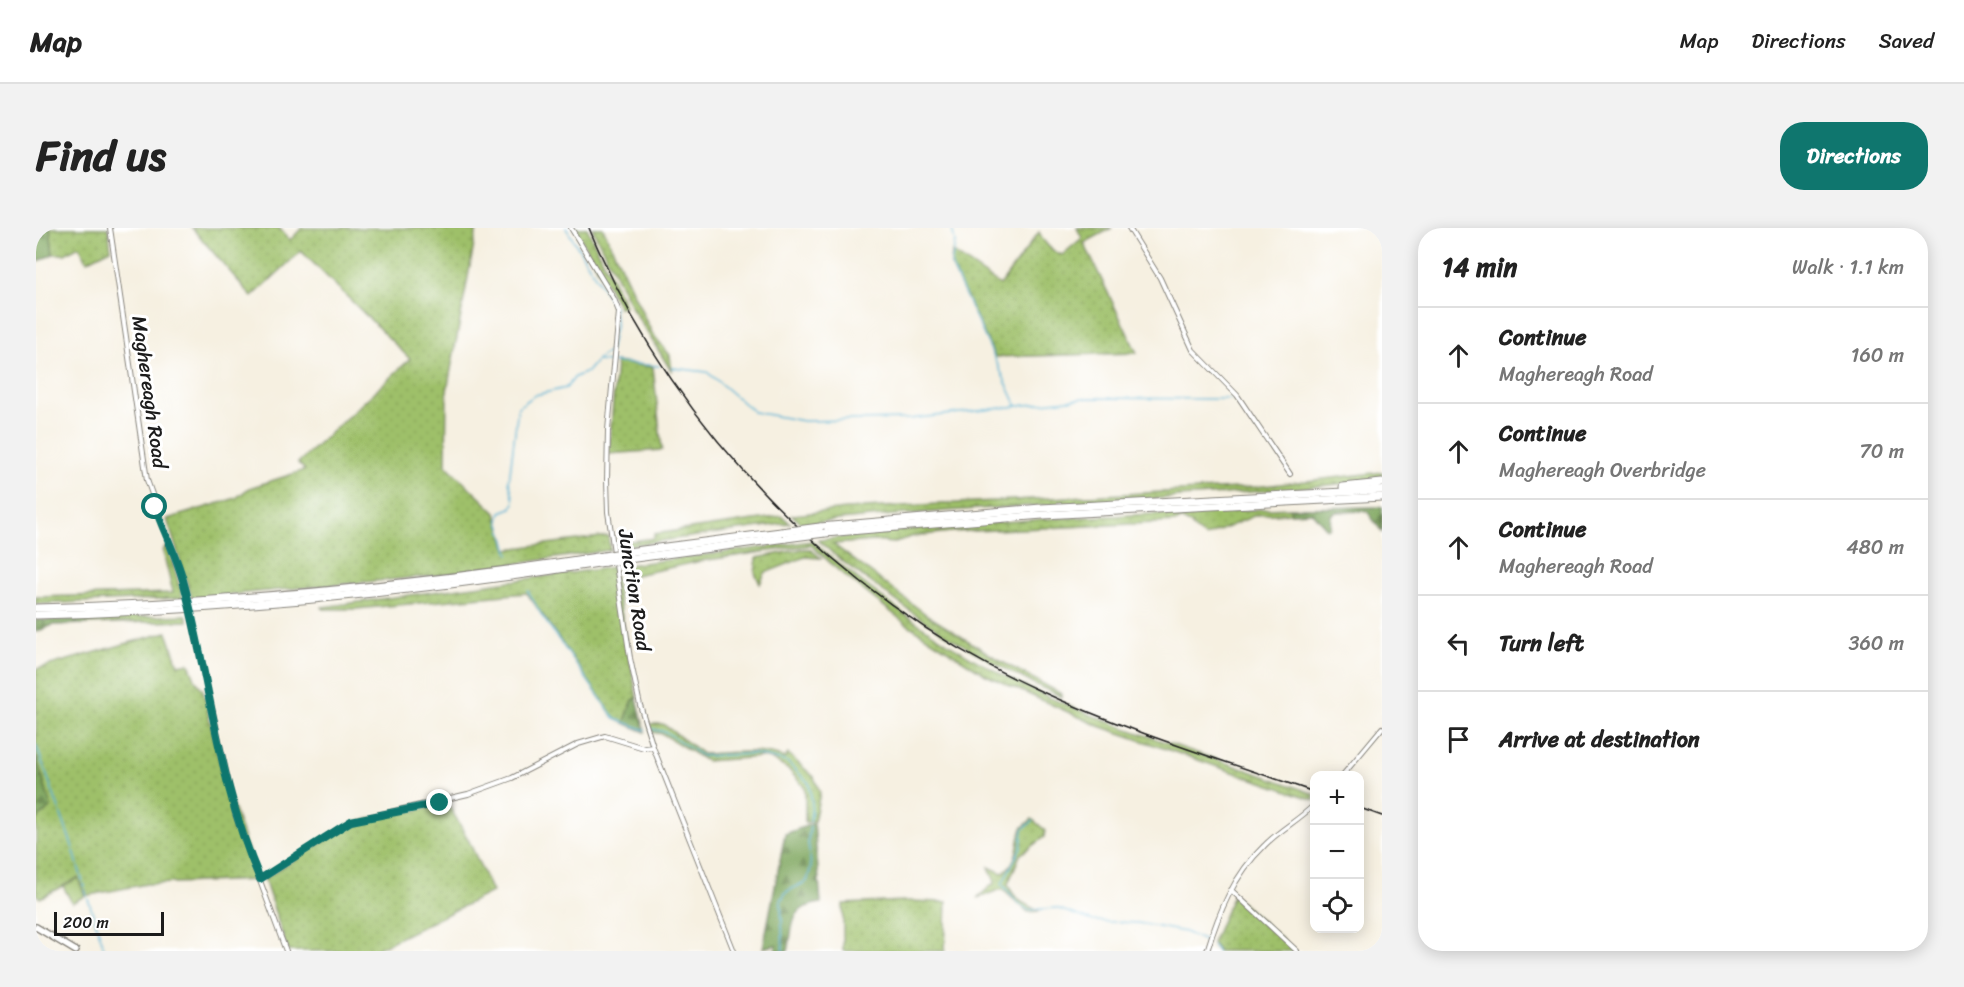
<!DOCTYPE html>
<meta charset="utf-8">
<style>
body{margin:0;font-family:Sriracha,sans-serif;background:#f2f2f2;color:#222}
.controls{position:absolute;right:18px;bottom:18px;display:grid;overflow:hidden;border-radius:12px;box-shadow:0 3px 15px #0003}
.controls button{width:54px;height:54px;display:grid;place-items:center;padding:0;border:0;border-bottom:2px solid #e0e0e0;background:#fff;color:#222;font:30px sans-serif}
.scale{position:absolute;left:18px;bottom:15px;width:110px;box-sizing:border-box;padding-left:6px;border:3px solid #1c1c1c;border-top:0;font-size:16px;line-height:21px;white-space:nowrap;color:#1c1c1c;-webkit-text-stroke:4px #fff;paint-order:stroke}
.stop{position:absolute;width:18px;height:18px;margin:-14px;border:4px solid #0f766e;border-radius:50%;background:#fff}
.stop.end{background:#0f766e;border-color:#fff;box-shadow:0 2px 6px #0008}
.list{margin:0;padding:0;list-style:none}
h2{display:flex;justify-content:space-between;align-items:center;height:78px;margin:0;padding:0 24px;font-size:26px}
h2 small{font-size:20px;font-weight:400;color:#767676}
.list li{display:grid;grid-template-columns:39px 1fr auto;gap:18px;align-items:center;box-sizing:border-box;height:96px;padding:0 24px;border-top:2px solid #e0e0e0}
.list b{display:block;font-size:22px;white-space:nowrap}
.list p{margin:0;font-size:20px;white-space:nowrap;color:#767676}
.list em{font-size:20px;font-style:normal;color:#767676}
.icon{flex:none;width:33px;height:33px;fill:none;stroke:currentColor;stroke-width:2;stroke-linecap:round;stroke-linejoin:round}
.map{position:relative;flex:none;width:1346px;height:723px;overflow:hidden;border-radius:24px}
header{display:flex;align-items:center;gap:36px;box-sizing:border-box;height:84px;padding:0 30px;background:#fff;border-bottom:2px solid #e0e0e0}
header strong{font-size:28px}
nav{display:flex;gap:33px;margin-inline-start:auto;font-size:21px}
.intro{display:flex;align-items:center;justify-content:space-between;box-sizing:border-box;height:144px;padding:0 36px}
h1{margin:0;font-size:42px}
.button{padding:15px 27px;border-radius:24px;background:#0f766e;color:#fff;font-size:21px;font-weight:700}
main{display:flex;gap:36px;padding:0 36px}
aside{flex:1;background:#fff;border-radius:24px;box-shadow:0 3px 15px #0003}
.map>svg:first-child{display:block}
.green{fill:url(#green-dots);stroke:#5d6e42;stroke-width:1.5}
.forest{fill:url(#forest-firs);stroke:#4d613c;stroke-width:1.5}
.pitch{fill:#9ec069;stroke:#5d6e42;stroke-width:1.5}
.lines{fill:none;stroke-linecap:round;stroke-linejoin:round}
.stream{stroke:#57b2d5;stroke-width:1.5}
.street-casing{stroke:#89867e;stroke-width:6}
.primary-casing{stroke:#89867e;stroke-width:8}
.highway-casing{stroke:#89867e;stroke-width:9}
.street{stroke:#fff;stroke-width:4}
.primary{stroke:#fff;stroke-width:5}
.highway{stroke:#fff;stroke-width:7}
.rail{stroke:#1c1c1c;stroke-width:1.5}
.street-bridge-casing{stroke:#89867e;stroke-width:6;stroke-linecap:butt}
.highway-bridge-casing{stroke:#89867e;stroke-width:9;stroke-linecap:butt}
.street-bridge{stroke:#fff;stroke-width:4}
.highway-bridge{stroke:#fff;stroke-width:7}
.route{stroke:#0f766e;stroke-width:8}
.labels{text-anchor:middle;stroke-width:6;stroke-linejoin:round;paint-order:stroke}
.street-label{font-size:20px;fill:#1c1c1c;stroke:#fff}
</style>
<header>
<strong>Map</strong>
<nav><a>Map</a><a>Directions</a><a>Saved</a></nav>
</header>
<div class="intro"><h1>Find us</h1><a class="button">Directions</a></div>
<main>
<div class="map">
<svg width="1346" height="723" viewBox="0 0 1346 723">
<defs>
<pattern id="green-dots" width="8" height="8" patternUnits="userSpaceOnUse" patternTransform="scale(1.5)"><rect width="8" height="8" fill="#9ec069"/><path d="M2 2h.1M6 6h.1" fill="none" stroke="#88a45a" stroke-width="1.8" stroke-linecap="round"/></pattern>
<pattern id="forest-firs" width="22" height="20" patternUnits="userSpaceOnUse" patternTransform="scale(1.5)"><rect width="22" height="20" fill="#7ea65d"/><path d="M5 1l3.5 6h-7zM16 11l3.5 6h-7z" fill="#66864c"/></pattern>
</defs>
<rect width="100%" height="100%" fill="#fff"/>
<filter id="ink" filterUnits="userSpaceOnUse"><feTurbulence type="fractalNoise" baseFrequency=".0167" numOctaves="2"/><feDisplacementMap in="SourceGraphic" scale="12" xChannelSelector="R" yChannelSelector="G"/><feConvolveMatrix kernelMatrix="1 2 1 2 8 2 1 2 1" color-interpolation-filters="sRGB"/></filter>
<filter id="wash" filterUnits="userSpaceOnUse"><feTurbulence type="fractalNoise" baseFrequency=".008" numOctaves="4" result="noise"/><feDisplacementMap in="SourceGraphic" scale="24" xChannelSelector="R" yChannelSelector="G"/><feGaussianBlur stdDeviation="1.35" result="paint"/><feColorMatrix in="noise" values="0 0 0 0 0 0 0 0 0 0 0 0 0 0 0 0 0 1.4 0 .05"/><feComposite in="paint" operator="in"/></filter>
<g filter="url(#wash)">
<rect width="100%" height="100%" fill="#f6f0e1"/>
<g class="green">
<path d="M14 0H72L75 21 51 33 43 18 29 26H17Z"/>
<path d="M156 0H243L254 12 266 0H441L411 163 410 237 460 285 471 321 572 308 574 322 395 348 156 370 131 291 200 270 213 260 269 242 262 235 374 131 265 23 216 69Z"/>
<path d="M539 0H551L589 78 583 79Z"/>
<path d="M556 0H567L616 105 634 127 636 144 597 82Z"/>
<path d="M1041 0H1076L1048 15 1101 125 959 129 915 37 916 24 964 57 1003 4C1007 13 1015 23 1026 27L1046 10Z"/>
<path d="M580 134 617 139 626 222 573 226Z"/>
<path d="M1346 244V251C1153 275 959 274 766 296L756 287 810 281 1219 259Z"/>
<path d="M1254 280 1255 285 1220 287 1169 309 1156 299V297L1144 291 1142 294 915 304 878 308 856 315 839 313 797 316 891 387 966 434 1026 466V469C959 439 898 402 840 358 820 344 800 329 782 312L889 300 1007 291Z"/>
<path d="M746 288 754 295 582 319V315L618 310V306Z"/>
<path d="M776 313C843 370 914 423 993 460 1085 504 1184 530 1278 566V572L1063 498 950 447 869 395 803 343 775 317 665 333 585 350 584 338Z"/>
<path d="M129 319H132L147 370 0 376V369L137 365 127 323Z"/>
<path d="M766 321H774L785 330 769 329 729 345 724 356 719 345 721 330Z"/>
<path d="M577 339 601 470 597 472 588 495 579 491 491 365 320 381H287L286 379Z"/>
<path d="M150 387 152 393 51 396V391Z"/>
<path d="M131 404 142 437 153 435 160 453 167 462 187 550 222 652 111 656 49 668 42 650 4 670 0 666V441Z"/>
<path d="M613 496H627L667 526C696 525 721 520 749 530L752 526 778 549 784 565 778 593 769 595V560L753 542 735 531 726 529 670 533 627 506 616 504Z"/>
<path d="M412 576 432 611 456 664 337 723H252L228 651 318 594Z"/>
<path d="M996 591 1009 602 1008 609 984 627 972 656C978 673 991 677 1003 683L992 684 966 661 941 670 959 654 953 639 966 645C983 635 981 615 986 600Z"/>
<path d="M1197 667 1259 723H1182L1176 715Z"/>
<path d="M869 673 911 674 909 723H807V676Z"/>
</g>
<g class="forest">
<path d="M0 0H14L17 26 0 35Z"/>
<path d="M1346 279V304L1331 283 1300 284 1295 287 1294 299 1291 301 1276 284 1255 285 1254 280Z"/>
<path d="M51 391V396L17 397 0 404V392Z"/>
<path d="M601 470 609 504 588 495 597 472Z"/>
<path d="M0 528 15 579 0 592Z"/>
<path d="M778 595 785 675C752 679 758 698 752 723H740V717L727 720 749 606Z"/>
</g>
<path class="pitch" d="M42 650 49 668 36 675 27 658Z"/>
<g class="lines">
<g class="stream">
<path d="M916 0 919 14 915 37 981 178"/>
<path d="M561 133 623 138"/>
<path d="M637 140 671 144 718 184 767 193 874 191 1048 170 1195 171"/>
<path d="M478 272 473 253 482 179 499 167 530 160 539 149 551 144 562 131 574 123 579 98 578 80 572 69 530 0"/>
<path d="M473 326 463 293 465 284 475 280 478 275"/>
<path d="M492 363 506 388 579 491 609 502"/>
<path d="M616 501 630 504 666 528 718 526 751 534 773 555 776 575 774 594"/>
<path d="M0 517 37 620 51 669"/>
<path d="M997 593 987 601 985 619 966 656 981 674 992 682 1020 680 1057 693 1102 695 1149 704 1171 714"/>
<path d="M52 671 67 716"/>
<path d="M1176 717 1181 723"/>
<path d="M67 718 69 723"/>
<path d="M747 723 745 672 750 664 771 653 775 639 772 613 774 598"/>
</g>
</g>
</g>
<g filter="url(#ink)">
<g class="lines">
<g class="street-casing">
<g id="street">
<path d="M74 0 111 252 150 363"/>
<path d="M535 0 578 71 583 84 572 202 571 252 572 284 594 430 604 477 617 519 698 723"/>
<path d="M1093 0 1124 50 1157 122 1201 167 1254 246"/>
<path d="M158 400 200 588 250 723"/>
<path d="M1306 548 1346 500"/>
<path d="M224 651 315 593 432 566 476 550 542 516 569 508 608 520 617 519"/>
<path d="M1195 662 1261 723"/>
<path d="M1171 723C1183 684 1198 647 1228 618 1243 602 1263 592 1278 577"/>
</g>
</g>
<g class="primary-casing">
<path id="primary" d="M0 699 40 723"/>
</g>
<g class="highway-casing">
<g id="highway">
<path d="M1307 259 1346 255"/>
<path d="M784 299 1005 280 1346 262"/>
<path d="M789 305 1007 287 1346 269"/>
<path d="M591 324 745 304"/>
<path d="M592 331 750 310"/>
<path d="M0 380C191 376 380 357 568 328"/>
<path d="M0 387C191 383 380 364 569 334"/>
</g>
</g>
<use href="#street" class="street"/>
<use href="#primary" class="primary"/>
<use href="#highway" class="highway"/>
<g class="rail">
<path d="M553 0C636 199 804 371 1000 461 1090 503 1186 532 1278 564"/>
<path d="M1324 580 1346 588"/>
</g>
<g class="street-bridge-casing">
<path id="street-bridge" d="M150 363 158 400"/>
</g>
<g class="highway-bridge-casing">
<g id="highway-bridge">
<path d="M745 304 784 299"/>
<path d="M750 310 789 305"/>
<path d="M568 328 591 324"/>
<path d="M569 334 592 331"/>
</g>
</g>
<use href="#street-bridge" class="street-bridge"/>
<use href="#highway-bridge" class="highway-bridge"/>
</g>
</g>
<g class="lines" filter="url(#ink)">
<path class="route" d="M119 279C128 304 140 327 147 352 174 452 182 556 224 651L315 593 404 575"/>
</g>
<g class="labels">
<g class="street-label">
<text transform="translate(114 164) rotate(82)" y="7">Maghereagh Road</text>
<text transform="translate(599 362) rotate(81)" y="7">Junction Road</text>
</g>
</g>
</svg>
<div class="controls">
<button>+</button>
<button>−</button>
<button><svg class="icon" aria-label="locate" viewBox="0 0 24 24"><circle cx="12" cy="12" r="6"/><path d="M12 2v4M12 18v4M2 12h4M18 12h4"/></svg></button>
</div>
<div class="scale">200 m</div>
<div class="stop" style="left:119px;top:279px"></div>
<div class="stop end" style="left:404px;top:575px"></div>
</div>
<aside>
<h2>14 min<small>Walk · 1.1 km</small></h2>
<ul class="list">
<li><svg class="icon" aria-label="ahead" viewBox="0 0 24 24"><path d="M12 20V5M6 11l6-6 6 6"/></svg><div><b>Continue</b><p>Maghereagh Road</p></div><em>160 m</em></li>
<li><svg class="icon" aria-label="ahead" viewBox="0 0 24 24"><path d="M12 20V5M6 11l6-6 6 6"/></svg><div><b>Continue</b><p>Maghereagh Overbridge</p></div><em>70 m</em></li>
<li><svg class="icon" aria-label="ahead" viewBox="0 0 24 24"><path d="M12 20V5M6 11l6-6 6 6"/></svg><div><b>Continue</b><p>Maghereagh Road</p></div><em>480 m</em></li>
<li><svg class="icon" aria-label="left" viewBox="0 0 24 24"><path d="M17 20v-9H6M10 6l-5 5 5 5"/></svg><div><b>Turn left</b></div><em>360 m</em></li>
<li><svg class="icon" aria-label="arrive" viewBox="0 0 24 24"><path d="M6 21V4h12l-3 4 3 4H6"/></svg><div><b>Arrive at destination</b></div></li>
</ul>
</aside>
</main>
